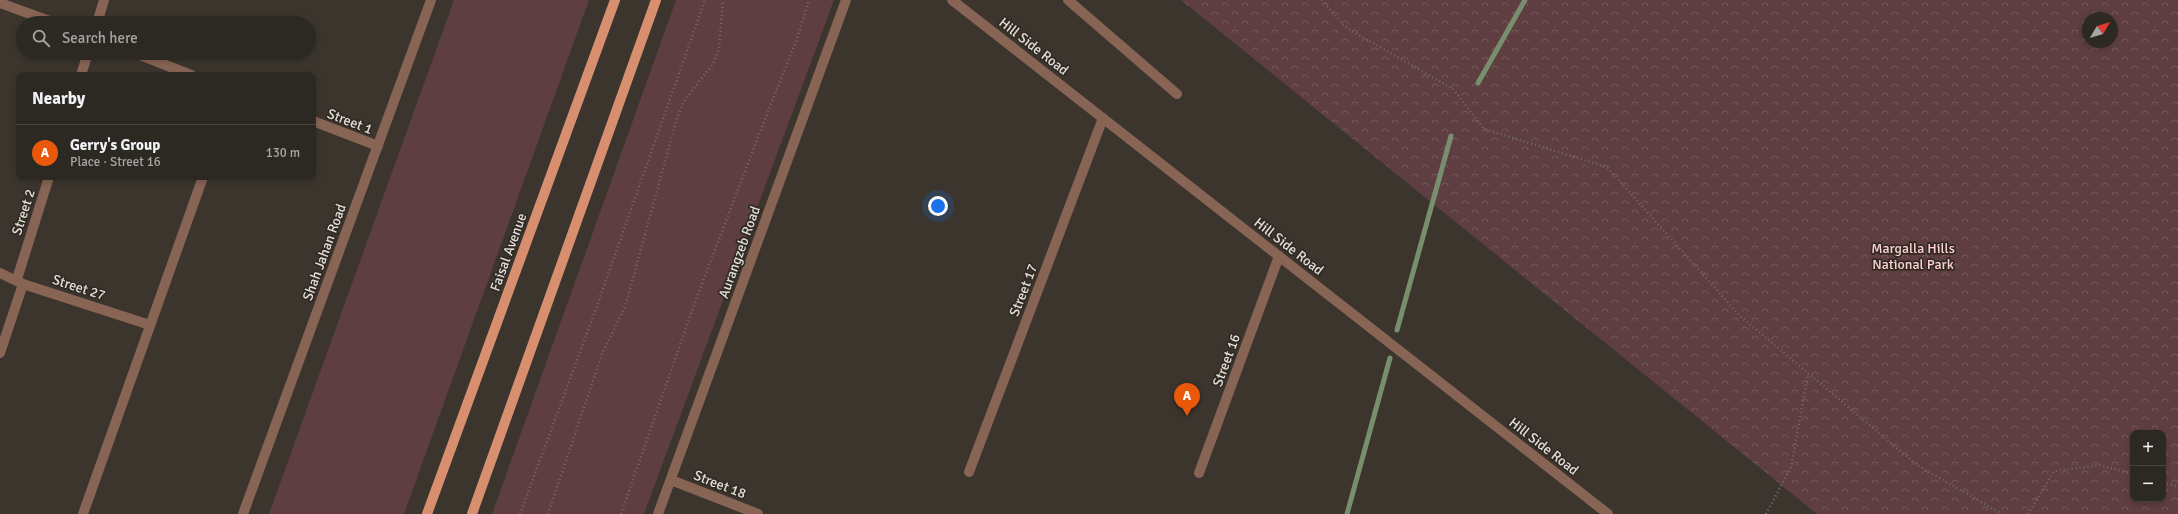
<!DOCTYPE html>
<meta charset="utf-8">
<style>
body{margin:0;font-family:Signika,sans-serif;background:#38342f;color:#f1f3f6}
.controls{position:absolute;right:12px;bottom:12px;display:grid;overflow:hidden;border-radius:8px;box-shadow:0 2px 6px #0003}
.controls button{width:36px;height:36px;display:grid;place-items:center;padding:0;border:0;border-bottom:1px solid #484440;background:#2c2822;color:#f1f3f6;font:20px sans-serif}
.compass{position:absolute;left:2082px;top:12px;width:36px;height:36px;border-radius:50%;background:#2c2822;box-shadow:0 2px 6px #0003;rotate:52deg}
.you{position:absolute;left:938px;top:206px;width:14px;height:14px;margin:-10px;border:3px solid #fff;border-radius:50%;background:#1a73e8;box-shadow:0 0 0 6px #1a73e833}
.badge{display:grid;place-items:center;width:26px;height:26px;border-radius:50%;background:#ea580c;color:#fff;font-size:13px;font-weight:700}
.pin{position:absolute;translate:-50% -33px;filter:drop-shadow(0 1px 2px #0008)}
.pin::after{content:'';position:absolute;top:21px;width:14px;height:12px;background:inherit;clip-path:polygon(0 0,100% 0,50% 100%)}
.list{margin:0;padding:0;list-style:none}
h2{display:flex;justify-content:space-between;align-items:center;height:52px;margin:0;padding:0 16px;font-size:17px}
h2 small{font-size:13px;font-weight:400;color:#a6a6a5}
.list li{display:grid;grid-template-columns:26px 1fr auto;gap:12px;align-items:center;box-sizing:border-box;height:56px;padding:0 16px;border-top:1px solid #484440}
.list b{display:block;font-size:15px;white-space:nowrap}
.list p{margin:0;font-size:13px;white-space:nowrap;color:#a6a6a5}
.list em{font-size:13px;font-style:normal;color:#a6a6a5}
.icon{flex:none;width:22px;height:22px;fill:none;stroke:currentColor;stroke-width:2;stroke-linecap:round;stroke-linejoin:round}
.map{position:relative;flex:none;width:2178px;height:514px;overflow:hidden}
.search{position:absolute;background:#2c2822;box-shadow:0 2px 6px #0003;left:16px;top:16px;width:300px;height:44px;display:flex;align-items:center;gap:10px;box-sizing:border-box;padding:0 14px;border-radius:22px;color:#a6a6a5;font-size:15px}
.panel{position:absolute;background:#2c2822;box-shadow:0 2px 6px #0003;left:16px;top:72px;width:300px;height:108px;border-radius:8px}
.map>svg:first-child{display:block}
.forest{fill:url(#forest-crowns);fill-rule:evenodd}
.green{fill:#5e3e41}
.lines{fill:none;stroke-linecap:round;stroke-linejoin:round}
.stream{stroke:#788f6e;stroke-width:5}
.path{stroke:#726d66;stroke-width:2.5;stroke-dasharray:1 3;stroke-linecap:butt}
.minor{stroke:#886455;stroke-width:10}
.major{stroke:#d78f70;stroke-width:10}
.labels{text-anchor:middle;stroke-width:3.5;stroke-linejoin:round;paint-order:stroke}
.street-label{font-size:14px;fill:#e3dfda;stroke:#312b23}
.park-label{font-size:14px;fill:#ffd1d5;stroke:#312b23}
</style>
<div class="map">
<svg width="2178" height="514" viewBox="0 0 2178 514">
<defs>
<pattern id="forest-crowns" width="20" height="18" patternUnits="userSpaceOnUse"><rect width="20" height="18" fill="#5e3e41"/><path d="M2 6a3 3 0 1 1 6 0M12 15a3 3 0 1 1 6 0" fill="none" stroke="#75595c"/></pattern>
</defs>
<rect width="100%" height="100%" fill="#3b352d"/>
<path class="forest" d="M1181 0H2178V514H1817ZM2088 18H2112V42H2088ZM2133 433H2163V499H2133Z"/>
<g class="green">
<path d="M454 0H589L404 514H269Z"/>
<path d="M676 0H834L644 514H492Z"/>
</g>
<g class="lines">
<g class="stream">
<path d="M1478 83 1525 0"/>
<path d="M1397 330 1451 136"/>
<path d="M1347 514 1390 358"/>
</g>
<g class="path">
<path d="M1322 0 1345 27 1453 89 1484 129 1607 167 1740 316 1917 465 2002 514"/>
<path d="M2163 483 2175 486 2178 485"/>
<path d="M520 514 593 317 705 0"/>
<path d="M548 514 602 354 625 307 677 118 684 101 713 64 719 49 723 0"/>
<path d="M621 514 695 302 758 137 797 39 809 0"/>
<path d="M1766 514 1791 467 1808 374"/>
<path d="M2028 514 2054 471 2100 465 2133 474"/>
</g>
<g class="minor">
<path d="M952 0 1608 514"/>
<path d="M1068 0 1177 94"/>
<path d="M0 3 55 23"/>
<path d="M97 23 104 0"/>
<path d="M135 53 191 75"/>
<path d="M81 75 88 53"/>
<path d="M313 121 378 146"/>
<path d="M0 273 23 284 150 325"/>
<path d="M17 279 49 177"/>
<path d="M0 353 23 284"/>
<path d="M969 472 1103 118"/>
<path d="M1199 473 1279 256"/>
<path d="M671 480 758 514"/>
<path d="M83 514 203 177"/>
<path d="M243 514 431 0"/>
<path d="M658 514 846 0"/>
</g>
<g class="major">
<path d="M427 514 615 0"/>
<path d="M472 514 656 0"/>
</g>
</g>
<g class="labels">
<g class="street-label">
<text transform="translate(1034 46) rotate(38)" y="5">Hill Side Road</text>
<text transform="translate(350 121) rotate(21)" y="5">Street 1</text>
<text transform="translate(23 212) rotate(-72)" y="5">Street 2</text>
<text transform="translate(1289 246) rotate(38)" y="5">Hill Side Road</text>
<text transform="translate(324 252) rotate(-70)" y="5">Shah Jahan Road</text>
<text transform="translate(508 252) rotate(-70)" y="5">Faisal Avenue</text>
<text transform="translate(739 252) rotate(-70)" y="5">Aurangzeb Road</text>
<text transform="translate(79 287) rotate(18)" y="5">Street 27</text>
<text transform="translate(1023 290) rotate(-69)" y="5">Street 17</text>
<text transform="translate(1226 360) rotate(-70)" y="5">Street 16</text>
<text transform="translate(1544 446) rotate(38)" y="5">Hill Side Road</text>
<text transform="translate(720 484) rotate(21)" y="5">Street 18</text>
</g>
<g class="park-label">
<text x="1913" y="253">Margalla Hills<tspan x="1913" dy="16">National Park</tspan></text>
</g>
</g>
</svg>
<div class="controls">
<button>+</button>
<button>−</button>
</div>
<svg class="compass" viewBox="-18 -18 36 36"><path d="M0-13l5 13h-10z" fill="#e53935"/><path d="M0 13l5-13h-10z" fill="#a6a6a5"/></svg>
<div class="you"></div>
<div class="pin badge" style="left:1187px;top:416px">A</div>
<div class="search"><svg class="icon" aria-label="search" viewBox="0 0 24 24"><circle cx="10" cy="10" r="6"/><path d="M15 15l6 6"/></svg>Search here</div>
<section class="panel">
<h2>Nearby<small></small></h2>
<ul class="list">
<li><span class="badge">A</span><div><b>Gerry's Group</b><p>Place · Street 16</p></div><em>130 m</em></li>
</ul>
</section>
</div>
